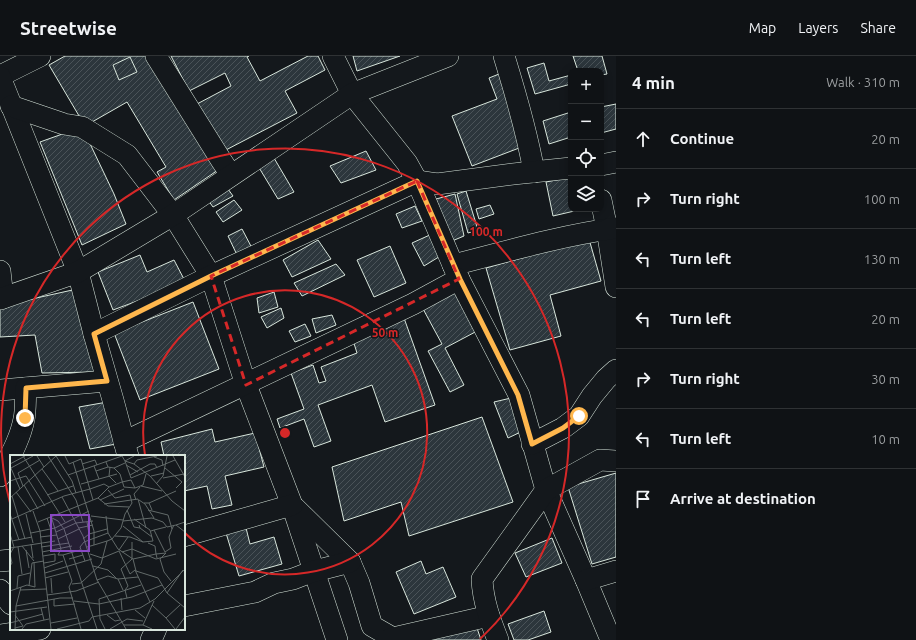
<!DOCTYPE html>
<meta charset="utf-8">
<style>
body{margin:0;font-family:Ubuntu,sans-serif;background:#1d2022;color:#f1f3f6}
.controls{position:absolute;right:12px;top:12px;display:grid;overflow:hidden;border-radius:8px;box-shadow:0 2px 10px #0003}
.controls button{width:36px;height:36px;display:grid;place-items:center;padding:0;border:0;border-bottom:1px solid #2f3234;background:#0f1215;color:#f1f3f6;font:20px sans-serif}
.stop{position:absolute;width:12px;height:12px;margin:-9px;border:3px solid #ffb74d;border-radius:50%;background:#fff}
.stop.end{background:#ffb74d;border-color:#fff;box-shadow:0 1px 4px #0008}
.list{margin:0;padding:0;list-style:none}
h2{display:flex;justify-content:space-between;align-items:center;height:52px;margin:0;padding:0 16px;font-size:17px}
h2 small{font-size:13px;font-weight:400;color:#9b9ea0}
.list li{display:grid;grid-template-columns:26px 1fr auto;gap:12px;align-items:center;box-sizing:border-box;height:60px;padding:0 16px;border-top:1px solid #2f3234}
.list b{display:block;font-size:15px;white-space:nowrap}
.list em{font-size:13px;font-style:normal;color:#9b9ea0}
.icon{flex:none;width:22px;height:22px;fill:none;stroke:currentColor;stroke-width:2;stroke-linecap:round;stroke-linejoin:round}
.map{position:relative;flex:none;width:616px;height:584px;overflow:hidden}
header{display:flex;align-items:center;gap:24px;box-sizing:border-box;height:56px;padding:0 20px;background:#0f1215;border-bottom:1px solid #2f3234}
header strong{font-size:19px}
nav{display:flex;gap:22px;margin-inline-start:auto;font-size:14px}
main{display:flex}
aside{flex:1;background:#0f1215}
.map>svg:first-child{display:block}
.building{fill:url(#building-hatch);stroke:#d8e6dc}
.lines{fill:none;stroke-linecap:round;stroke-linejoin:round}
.minor-casing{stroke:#d8e6dc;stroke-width:22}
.minor{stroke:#14181c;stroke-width:21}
.route{stroke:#ffb74d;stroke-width:5}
.marked{fill:none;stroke:#d62828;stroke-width:3;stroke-dasharray:8 5;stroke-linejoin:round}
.ring{fill:none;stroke:#d62828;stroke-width:2}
.inset-road{fill:none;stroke:#626a69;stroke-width:1}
.view{fill:#8948c3;fill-opacity:0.15;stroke:#8948c3;stroke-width:2}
.inset-edge{fill:none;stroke:#d8e6dc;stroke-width:2}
.centre{fill:#d62828;stroke:#14181c;stroke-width:2}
.ring-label{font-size:12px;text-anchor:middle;font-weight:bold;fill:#d62828;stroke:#14181c;stroke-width:3;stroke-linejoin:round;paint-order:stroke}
</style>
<header>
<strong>Streetwise</strong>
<nav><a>Map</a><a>Layers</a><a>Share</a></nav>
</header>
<main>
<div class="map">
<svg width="616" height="584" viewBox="0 0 616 584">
<defs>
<pattern id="building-hatch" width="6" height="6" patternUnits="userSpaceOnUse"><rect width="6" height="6" fill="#2c363c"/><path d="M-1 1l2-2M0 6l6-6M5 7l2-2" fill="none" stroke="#4a5358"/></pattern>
</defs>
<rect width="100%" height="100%" fill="#14181c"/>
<g class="building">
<path d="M65 0H148L221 112 174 144 157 116 166 111 127 46 85 70 49 9Z"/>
<path d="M171 0H249L247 1 260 25 308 0H318L325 14 285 35 297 57 222 96 197 48 231 30 225 17 189 35Z"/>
<path d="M353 0H400L357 15Z"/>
<path d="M573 0H602L607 18 601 19V15H578Z"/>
<path d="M130 1 137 16 119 24 113 9Z"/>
<path d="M544 7 549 25 571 19V28L535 38 527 12Z"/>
<path d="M499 18 527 89 472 110 452 60 497 43 489 22Z"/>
<path d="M616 48V73L601 77V51Z"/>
<path d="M571 56V81L549 88 543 65Z"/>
<path d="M82 71 114 138 126 168 82 189 40 86Z"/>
<path d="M366 95 376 114 341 127 330 110Z"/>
<path d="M274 102 294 136 278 143 258 110Z"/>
<path d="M571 121V153H583L553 160 546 126Z"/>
<path d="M228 133 233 140 213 151 208 144Z"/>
<path d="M466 135 478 174 468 177 457 138Z"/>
<path d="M455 138 464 180 452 185 436 143Z"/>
<path d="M234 144 242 154 223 166 216 156Z"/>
<path d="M490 149 494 158 479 163 476 153Z"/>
<path d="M415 150 422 165 402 172 396 158Z"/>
<path d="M242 173 253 194 238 201 228 180Z"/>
<path d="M432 178 442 199 424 210 412 187Z"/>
<path d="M589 183 601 225 550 239 561 280 510 294 486 212Z"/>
<path d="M318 184 331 203 292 221 283 204Z"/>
<path d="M390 190 406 227 374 241 357 204Z"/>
<path d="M140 199 147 216 174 204 186 227 113 254 98 216Z"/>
<path d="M336 208 345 219 302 240 294 227Z"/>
<path d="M457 232 479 274 445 292 464 329 450 336 428 295 442 288 422 251Z"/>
<path d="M77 233 95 316 42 317 35 279 0 281V250Z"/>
<path d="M274 236 278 251 259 257 257 242Z"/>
<path d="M193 246 219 313 140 344 114 277Z"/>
<path d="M281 252 284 262 267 272 261 261Z"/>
<path d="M332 259 336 269 316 277 312 263Z"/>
<path d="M404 262 435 349 385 366 372 329 318 349 331 385 314 391 304 363 280 372 277 363 304 353 291 317 313 309 319 327 326 325 321 311 357 297 352 281Z"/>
<path d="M305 268 311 280 295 286 289 275Z"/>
<path d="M511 342 525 374 508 382 494 346Z"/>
<path d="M113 345 116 388 90 393 79 351Z"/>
<path d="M482 361 513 446 409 480 401 446 344 465 332 411Z"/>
<path d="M212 373 215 386 255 377 264 411 225 420 232 449 212 453 207 430 184 435V400H164L161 386Z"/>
<path d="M616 417V501L592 508 568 431Z"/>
<path d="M246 472 250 488 274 481 282 508 239 520 226 477Z"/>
<path d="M552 482 562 507 526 521 515 497Z"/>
<path d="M421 505 426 518 443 511 456 541 414 558 396 516Z"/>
<path d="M544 555 551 576 528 584H514L508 568Z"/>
<path d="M475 566 481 584H427Z"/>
</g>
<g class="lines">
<g class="minor-casing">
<g id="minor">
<path d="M156 0 221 104 231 119"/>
<path d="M333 0 352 38 407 107 417 125 459 223 519 339 546 434 586 524 611 584"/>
<path d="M504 0C516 39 527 76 534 116"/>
<path d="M0 20 40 0"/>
<path d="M0 21 78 216 94 278 113 344 128 400"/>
<path d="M11 50 64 68 82 71 127 99 173 159 211 220 246 329 292 449 337 584"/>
<path d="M601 109 616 106"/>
<path d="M601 144 607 173 616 231"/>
<path d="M453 209C508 195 560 180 616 172"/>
<path d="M0 215 3 242"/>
<path d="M0 243 78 216 173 159 352 38 448 0"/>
<path d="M94 278 211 220 417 125 437 128 513 118 571 112"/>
<path d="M0 334 107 325"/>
<path d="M124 386 413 248 459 223"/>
<path d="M532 388 563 372 579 360 592 340 606 323 616 314"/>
<path d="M0 420C9 402 20 384 24 363 26 354 25 342 26 332"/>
<path d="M295 452 350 506 359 527 372 570 393 582"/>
<path d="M184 480 292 449"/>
<path d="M0 505 11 504"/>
<path d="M586 524 616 515"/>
<path d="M0 534 11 548"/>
<path d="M184 550 255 536 274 527 293 523 311 516 350 506"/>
<path d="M0 579 40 573"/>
<path d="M151 584 156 573"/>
<path d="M388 584 393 582 489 560"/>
<path d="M498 584C490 564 483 545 482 523L546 434 600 404 616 405"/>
</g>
</g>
<use href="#minor" class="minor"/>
</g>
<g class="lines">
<path class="route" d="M25 362 26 332 107 325 94 278 211 220 417 125 460 223 518 339 532 388 563 372 579 360"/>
</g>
<path class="marked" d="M417 125 459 223 246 329 211 220Z"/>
<g class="ring">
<path d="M145 399A142 142 0 1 1 185 477"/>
<path d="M11 451A284 284 0 1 1 480 583"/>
</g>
<g transform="translate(10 399)">
<rect width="175" height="175" fill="#14181c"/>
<path class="inset-road" d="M13 1 55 67M27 1 34 12M38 1 66 45 73 67M46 1 62 26 66 38M55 1 59 9 71 4 83 45M124 1 115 6 121 23 165 5M163 1 175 22M144 2 152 5 153 11M63 7 84 76V90L77 92M96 7 98 12 104 13 110 19 114 32 125 33 133 30 136 19M0 9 15 1M72 9 85 5 87 10M124 9 127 5 147 1M116 10 128 17M0 11 10 34M84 11 89 24M100 12 99 21 106 28M1 13 23 1M104 13 115 8M155 13 172 27 166 33M32 14 48 36M86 16 98 12M58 20 112 1 115 6 124 9 140 21 162 46 175 56M120 20 140 9H145L147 13M141 21 154 18M153 23 174 19M0 26 16 21 35 51M71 29 107 19M146 29 153 21 157 1M14 30 28 54M13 31 8 18 30 5M131 31 152 36M80 34 94 29 99 32M6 37 21 57M37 40 63 31M2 41 15 84M52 42 73 81 87 125 116 174M0 43 46 1M88 43 98 51 119 52M90 45 114 34M126 45 124 39 130 32M129 45 135 49 144 63M134 48H139L142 55M139 48 166 36M94 49 128 44 136 73M117 55 124 72 130 73 129 70M138 55 158 60 162 74 164 70M23 56 30 76 41 174M0 59 9 85M16 59 23 88M41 61 51 94 48 100H53L62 126 59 132 71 174M81 61 113 65M96 61 98 78 108 94 123 104 126 116 148 123 157 138 175 153M37 63 41 75M42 63 48 66 54 74 87 174M2 64 54 41 80 34M113 66 142 63 153 67 157 72 166 70M28 67 88 43 99 32 112 27 121 25 125 33M77 67 79 79M175 67 166 70 175 77M113 71 133 87M69 73 83 70M130 73 142 82M144 75 156 72M141 76 144 75 155 97 161 93 159 82 162 74M46 77 66 68 83 66M21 78 45 73 79 56M0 79 4 92 0 99M105 81 120 82 133 87 143 86 140 75 124 64M30 82 47 80M48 84 69 74M73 84 79 79 97 74M2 86 22 82M138 88 145 91 146 99 156 98 150 104M21 89 23 103M84 90 97 86M12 91 24 106M8 92 12 119M31 92 59 88M0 93 45 86M16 95 19 113M109 95 118 82M32 97 62 91M112 97 122 94 146 104 166 99M80 99 92 103 109 96 120 119 125 115 140 147M53 100 70 95M33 101 45 99M59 104 73 100M123 104 146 99 147 103M150 104 154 117 161 126M75 106 70 92 74 87 98 78M34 108 45 106V99M0 111 2 108 0 99M83 111 98 115 106 123M34 113 53 106M35 118 82 104M8 121 20 118M35 123 58 117M41 123 42 138M108 124 128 122M87 125 98 121 108 124 113 135M62 129 71 128 91 109 97 86 102 84 111 73 115 59 122 48 120 40 105 43 98 35M19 131 22 108 34 106M7 133 8 121M10 135 36 134M0 136 17 130 25 132 24 107M157 138 173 115M37 140 66 136 89 127M111 143 112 155M117 143 115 135 118 131 111 114 122 104V87M44 144V151L65 149M64 146 89 149 122 142 152 130M142 150 156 163M6 151 50 143H63M31 153 34 165M125 155 135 163M0 157 37 152M5 160 13 171 5 173M97 160 105 166 110 165M0 168 33 159M41 168 67 163M114 170H133L142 174M133 170 144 146M5 174 6 151 11 132M12 174 16 169 39 164M47 174 79 166 82 162 130 153 145 144 175 114M95 174 90 164 89 144 131 130M100 174 117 164 133 166M165 174 156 163 170 150M166 174 175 162"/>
<path class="view" d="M41 60H79V96H41Z"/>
<rect width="175" height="175" class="inset-edge"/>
</g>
<circle cx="285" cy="377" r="6" class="centre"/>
<g class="ring-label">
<text x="486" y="180">100 m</text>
<text x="385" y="281">50 m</text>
</g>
</svg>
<div class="controls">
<button>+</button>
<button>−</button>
<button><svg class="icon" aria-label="locate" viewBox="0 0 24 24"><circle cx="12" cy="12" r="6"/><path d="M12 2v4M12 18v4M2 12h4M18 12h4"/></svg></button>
<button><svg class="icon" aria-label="layers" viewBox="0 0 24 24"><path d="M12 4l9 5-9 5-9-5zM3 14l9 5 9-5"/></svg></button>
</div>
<div class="stop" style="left:579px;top:360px"></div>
<div class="stop end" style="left:25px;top:362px"></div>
</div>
<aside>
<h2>4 min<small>Walk · 310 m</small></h2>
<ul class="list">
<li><svg class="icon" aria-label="ahead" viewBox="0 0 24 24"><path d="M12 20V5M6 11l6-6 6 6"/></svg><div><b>Continue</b></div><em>20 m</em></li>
<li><svg class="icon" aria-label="right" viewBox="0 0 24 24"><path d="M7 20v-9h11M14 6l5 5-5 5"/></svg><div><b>Turn right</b></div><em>100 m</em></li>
<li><svg class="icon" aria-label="left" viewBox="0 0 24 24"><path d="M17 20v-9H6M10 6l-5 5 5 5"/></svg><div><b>Turn left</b></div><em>130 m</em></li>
<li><svg class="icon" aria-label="left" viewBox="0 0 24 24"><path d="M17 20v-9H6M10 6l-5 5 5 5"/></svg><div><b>Turn left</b></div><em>20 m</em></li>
<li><svg class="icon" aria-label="right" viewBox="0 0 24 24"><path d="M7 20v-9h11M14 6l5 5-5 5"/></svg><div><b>Turn right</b></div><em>30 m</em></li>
<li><svg class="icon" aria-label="left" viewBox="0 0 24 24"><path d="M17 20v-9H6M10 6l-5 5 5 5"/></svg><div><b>Turn left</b></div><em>10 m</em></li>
<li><svg class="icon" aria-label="arrive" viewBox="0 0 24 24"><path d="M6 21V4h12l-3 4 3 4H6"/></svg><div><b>Arrive at destination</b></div></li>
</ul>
</aside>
</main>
